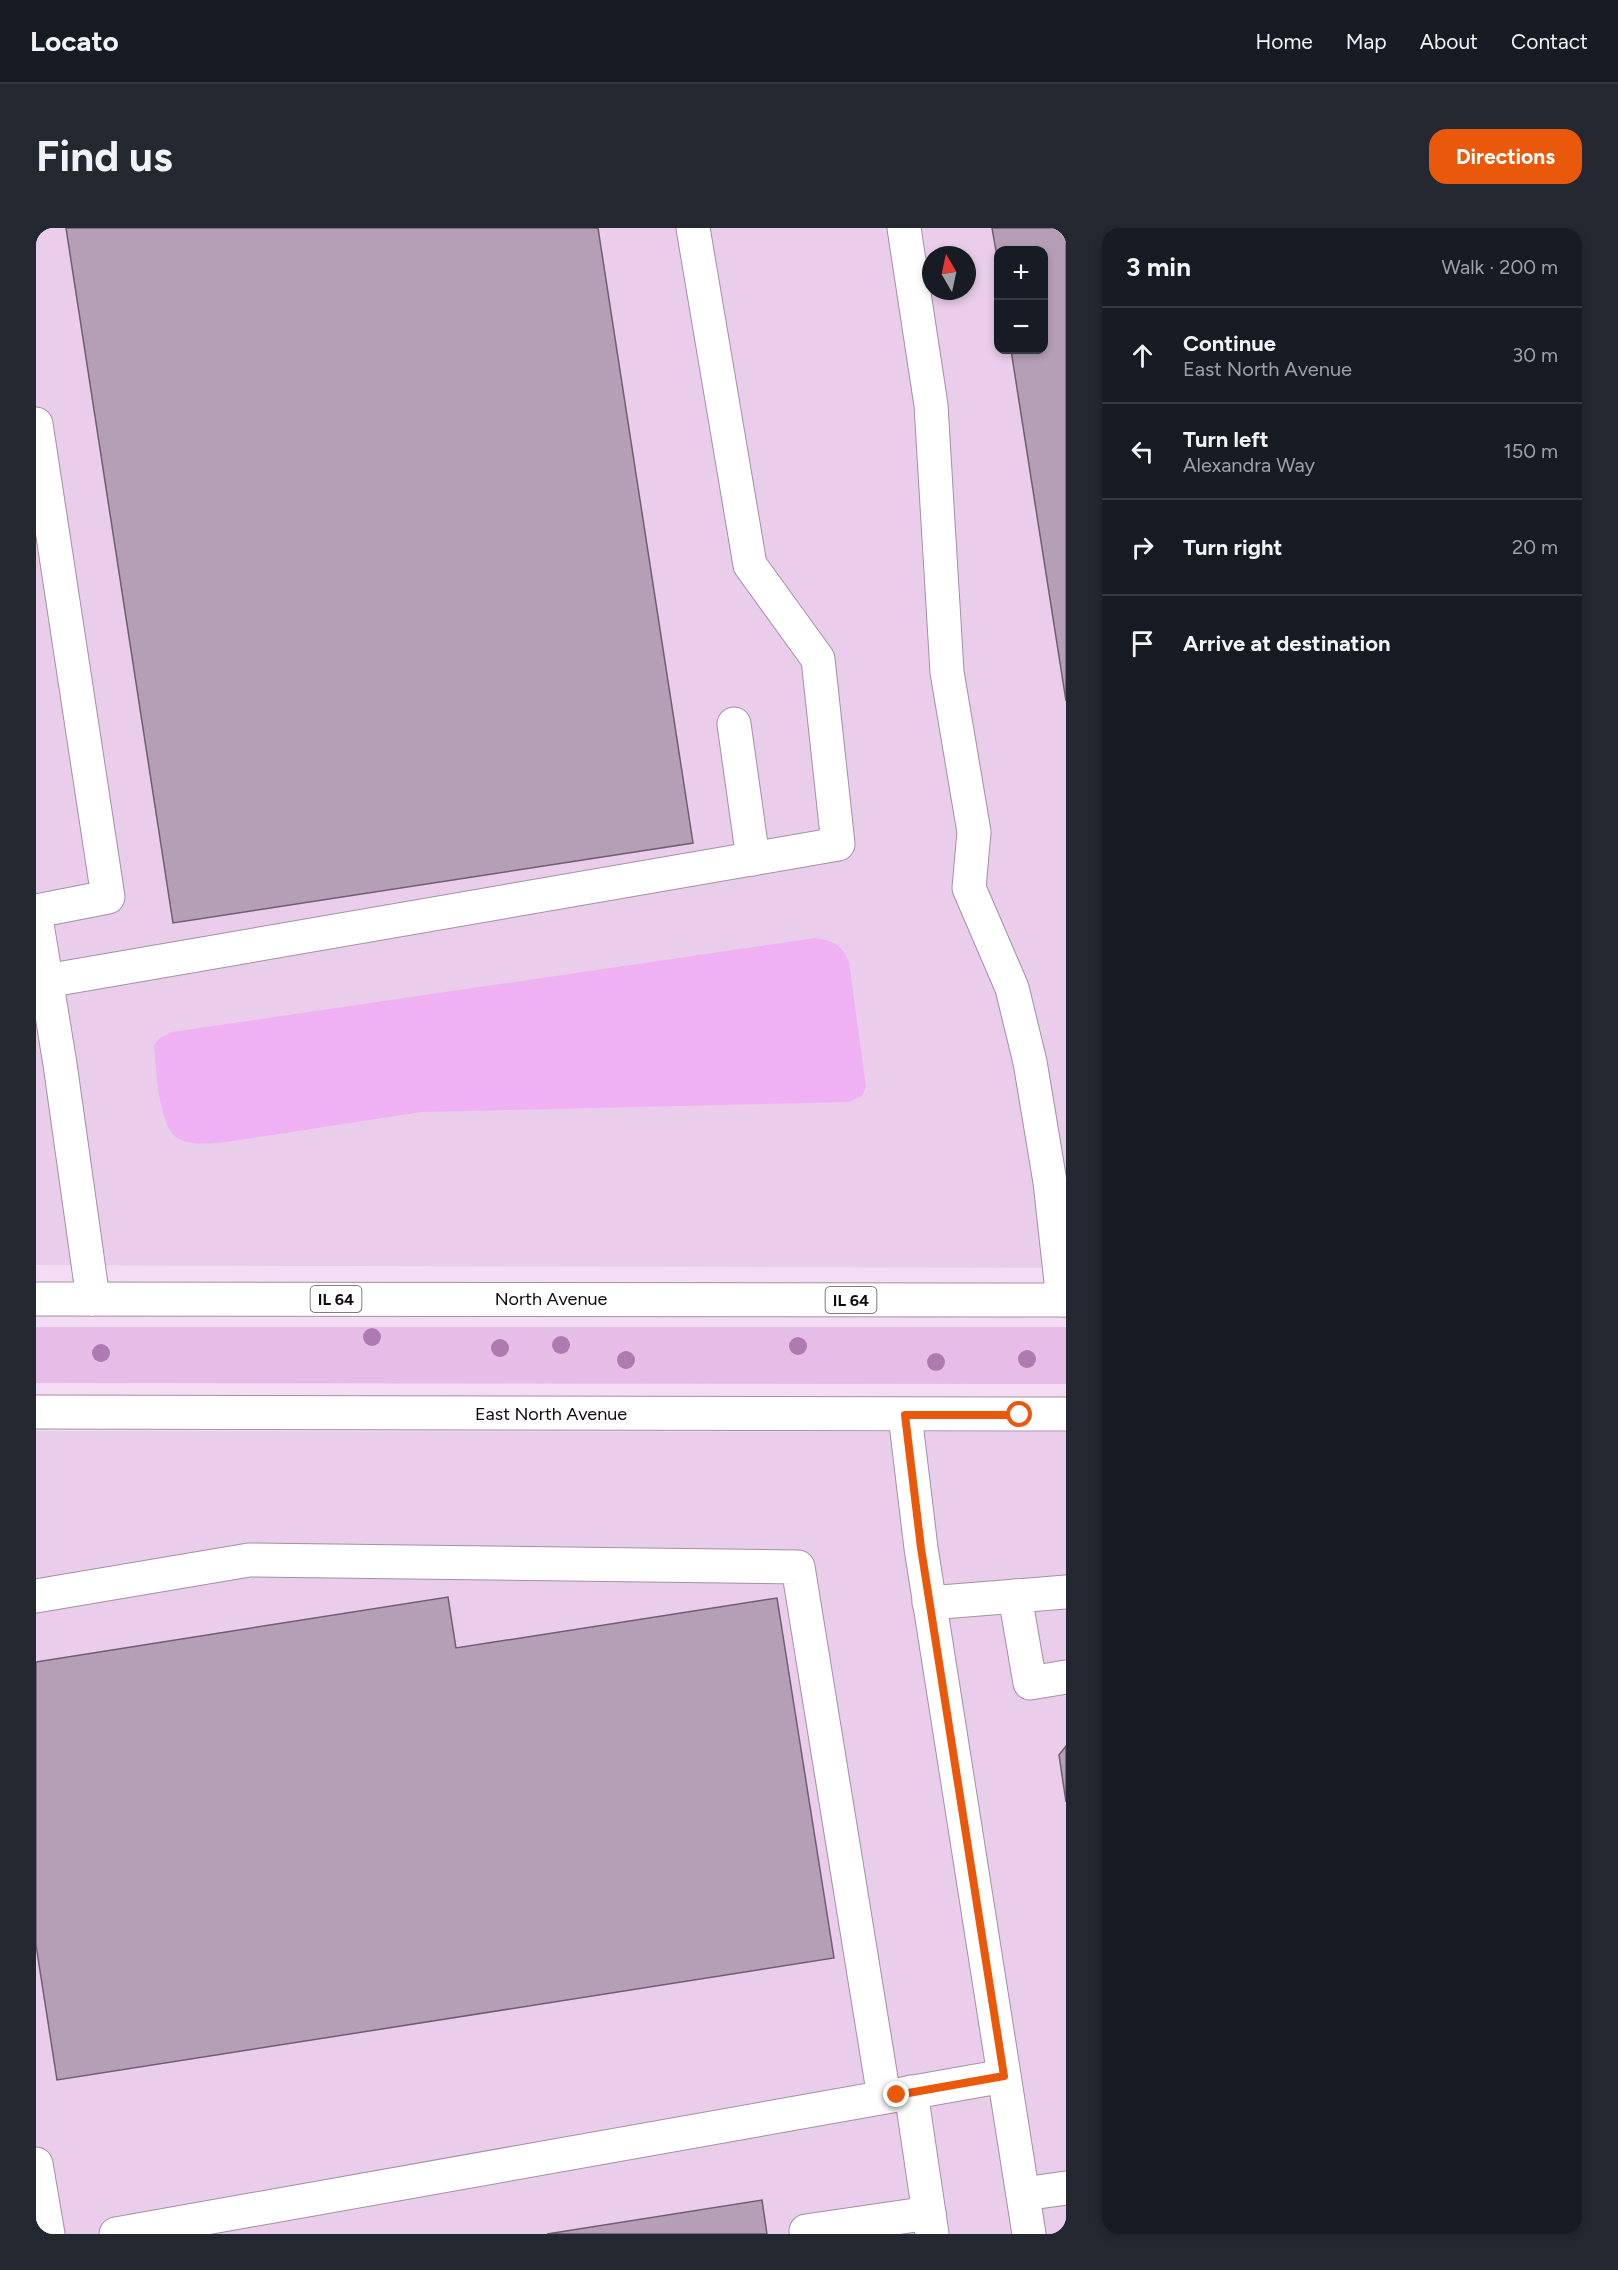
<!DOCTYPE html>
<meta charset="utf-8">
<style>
body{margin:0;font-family:Figtree,sans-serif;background:#242831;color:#f1f3f6}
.controls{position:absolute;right:18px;top:18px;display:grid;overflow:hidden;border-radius:12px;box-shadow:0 3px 9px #0003}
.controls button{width:54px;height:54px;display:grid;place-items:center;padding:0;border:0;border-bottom:2px solid #363941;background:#171b24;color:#f1f3f6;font:30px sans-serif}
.compass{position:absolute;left:886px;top:18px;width:54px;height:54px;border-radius:50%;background:#171b24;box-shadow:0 3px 9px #0003;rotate:351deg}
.stop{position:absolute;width:18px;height:18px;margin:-14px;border:4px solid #ea580c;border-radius:50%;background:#fff}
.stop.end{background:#ea580c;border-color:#fff;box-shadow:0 2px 6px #0008}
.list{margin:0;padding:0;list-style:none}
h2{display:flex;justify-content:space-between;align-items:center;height:78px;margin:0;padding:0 24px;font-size:26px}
h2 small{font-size:20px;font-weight:400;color:#9ea1a6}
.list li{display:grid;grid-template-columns:39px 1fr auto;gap:18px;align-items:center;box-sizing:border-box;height:96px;padding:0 24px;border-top:2px solid #363941}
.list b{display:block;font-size:22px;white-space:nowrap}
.list p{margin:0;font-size:20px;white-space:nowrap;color:#9ea1a6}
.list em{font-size:20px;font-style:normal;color:#9ea1a6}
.icon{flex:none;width:33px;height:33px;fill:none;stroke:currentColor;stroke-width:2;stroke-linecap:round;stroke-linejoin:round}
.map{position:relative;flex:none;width:1030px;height:2006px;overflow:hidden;border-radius:18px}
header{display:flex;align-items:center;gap:36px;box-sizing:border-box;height:84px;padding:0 30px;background:#171b24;border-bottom:2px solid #363941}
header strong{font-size:28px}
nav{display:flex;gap:33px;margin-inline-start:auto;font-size:21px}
.intro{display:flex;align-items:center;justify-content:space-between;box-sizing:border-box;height:144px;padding:0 36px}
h1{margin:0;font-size:42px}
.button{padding:15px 27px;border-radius:18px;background:#ea580c;color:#fff;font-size:21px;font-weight:700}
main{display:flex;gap:36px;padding:0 36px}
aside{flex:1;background:#171b24;border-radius:18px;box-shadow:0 3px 9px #0003}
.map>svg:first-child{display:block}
.built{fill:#e9cdea;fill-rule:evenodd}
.green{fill:#e6bde7}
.water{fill:#f0b0f4}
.building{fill:#b59fb6;stroke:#715d71;stroke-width:1.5}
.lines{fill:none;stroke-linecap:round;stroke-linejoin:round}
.minor-casing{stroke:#a48fa5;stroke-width:35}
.major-casing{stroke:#a48fa5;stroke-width:35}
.minor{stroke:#fff;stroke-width:33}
.major{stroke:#fff;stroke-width:33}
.tree{fill:#ae7bb1}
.route{stroke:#ea580c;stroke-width:8}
.labels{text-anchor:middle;stroke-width:6;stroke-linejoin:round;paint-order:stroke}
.shield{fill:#fff;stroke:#585358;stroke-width:1.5}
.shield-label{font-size:16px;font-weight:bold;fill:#110911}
.street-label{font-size:18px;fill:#110911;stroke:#fff}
</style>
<header>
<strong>Locato</strong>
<nav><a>Home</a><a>Map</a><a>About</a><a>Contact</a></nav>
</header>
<div class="intro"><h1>Find us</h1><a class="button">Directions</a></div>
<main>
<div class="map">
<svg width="1030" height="2006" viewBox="0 0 1030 2006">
<rect width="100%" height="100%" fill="#f3dcf4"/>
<g class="built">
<path d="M0 0H1030V1040L0 1037ZM963 22H1008V122H963ZM895 27H931V63H895Z"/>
<path d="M0 1203 1030 1204V2006H0Z"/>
</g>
<path class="green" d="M0 1099H1030V1156L0 1155Z"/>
<path class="water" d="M779 710C798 713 805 716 813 734L830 859 826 868 813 874 385 884 190 914C176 915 157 918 143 911 122 900 120 839 118 817L124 810 136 804Z"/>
<g class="building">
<path d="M30 0H562L657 615 137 695Z"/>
<path d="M956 0H1030V473L975 122H1008V22H963V40Z"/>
<path d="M412 1369 420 1420 741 1370 798 1730 21 1852 0 1717V1434Z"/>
<path d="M1030 1518V1574L1023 1527Z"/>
<path d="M726 1972 731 2006H511Z"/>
</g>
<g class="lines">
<g class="minor-casing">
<g id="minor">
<path d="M868 0 895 177 911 444 938 604 933 660 976 760 994 834 1014 954 1027 1072"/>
<path d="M0 196 72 669 0 683"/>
<path d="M698 496 717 631"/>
<path d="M0 690 24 836 57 1071"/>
<path d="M10 753 802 616 782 431 714 337 657 0"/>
<path d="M869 1187 885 1320 993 2006"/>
<path d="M0 1368 213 1332 762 1339 848 1869"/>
<path d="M979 1368 994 1455 1030 1449"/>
<path d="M893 1375 1030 1364"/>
<path d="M875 1864 896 2006"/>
<path d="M0 1936 12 2006"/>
<path d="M987 1966 1030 1960"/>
<path d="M770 2003 893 1985"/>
<path d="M80 2006 968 1848"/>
</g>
</g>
<g class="major-casing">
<g id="major">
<path d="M0 1071 1030 1072"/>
<path d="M0 1184 1030 1186"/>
</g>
</g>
<use href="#minor" class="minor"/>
<use href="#major" class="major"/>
</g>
<g class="tree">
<circle cx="336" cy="1109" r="9"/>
<circle cx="525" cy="1117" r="9"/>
<circle cx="762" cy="1118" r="9"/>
<circle cx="464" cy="1120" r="9"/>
<circle cx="65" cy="1125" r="9"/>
<circle cx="991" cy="1131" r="9"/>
<circle cx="590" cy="1132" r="9"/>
<circle cx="900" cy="1134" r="9"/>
</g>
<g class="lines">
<path class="route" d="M861 1867 968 1848 885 1320 869 1187H984"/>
</g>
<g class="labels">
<g class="shield">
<rect x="274.5" y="1058" width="51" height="26" rx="4.5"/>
<rect x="789.5" y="1059" width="51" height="26" rx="4.5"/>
</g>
<g class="shield-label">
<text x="300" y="1077">IL 64</text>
<text x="815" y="1078">IL 64</text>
</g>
<g class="street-label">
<text x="515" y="1077">North Avenue</text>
<text x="515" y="1192">East North Avenue</text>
</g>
</g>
</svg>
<div class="controls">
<button>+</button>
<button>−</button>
</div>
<svg class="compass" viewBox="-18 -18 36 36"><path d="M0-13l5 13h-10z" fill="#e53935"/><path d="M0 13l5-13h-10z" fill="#9ea1a6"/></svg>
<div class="stop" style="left:984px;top:1187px"></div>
<div class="stop end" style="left:861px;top:1867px"></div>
</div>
<aside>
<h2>3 min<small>Walk · 200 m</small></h2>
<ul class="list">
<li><svg class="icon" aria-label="ahead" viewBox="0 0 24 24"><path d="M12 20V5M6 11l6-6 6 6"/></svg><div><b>Continue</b><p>East North Avenue</p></div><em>30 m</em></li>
<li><svg class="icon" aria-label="left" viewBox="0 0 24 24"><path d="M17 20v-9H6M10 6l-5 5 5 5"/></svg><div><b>Turn left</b><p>Alexandra Way</p></div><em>150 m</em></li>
<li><svg class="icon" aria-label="right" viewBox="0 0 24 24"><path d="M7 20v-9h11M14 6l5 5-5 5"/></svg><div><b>Turn right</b></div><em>20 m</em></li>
<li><svg class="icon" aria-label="arrive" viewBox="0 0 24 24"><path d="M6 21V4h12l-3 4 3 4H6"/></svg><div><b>Arrive at destination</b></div></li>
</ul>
</aside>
</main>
